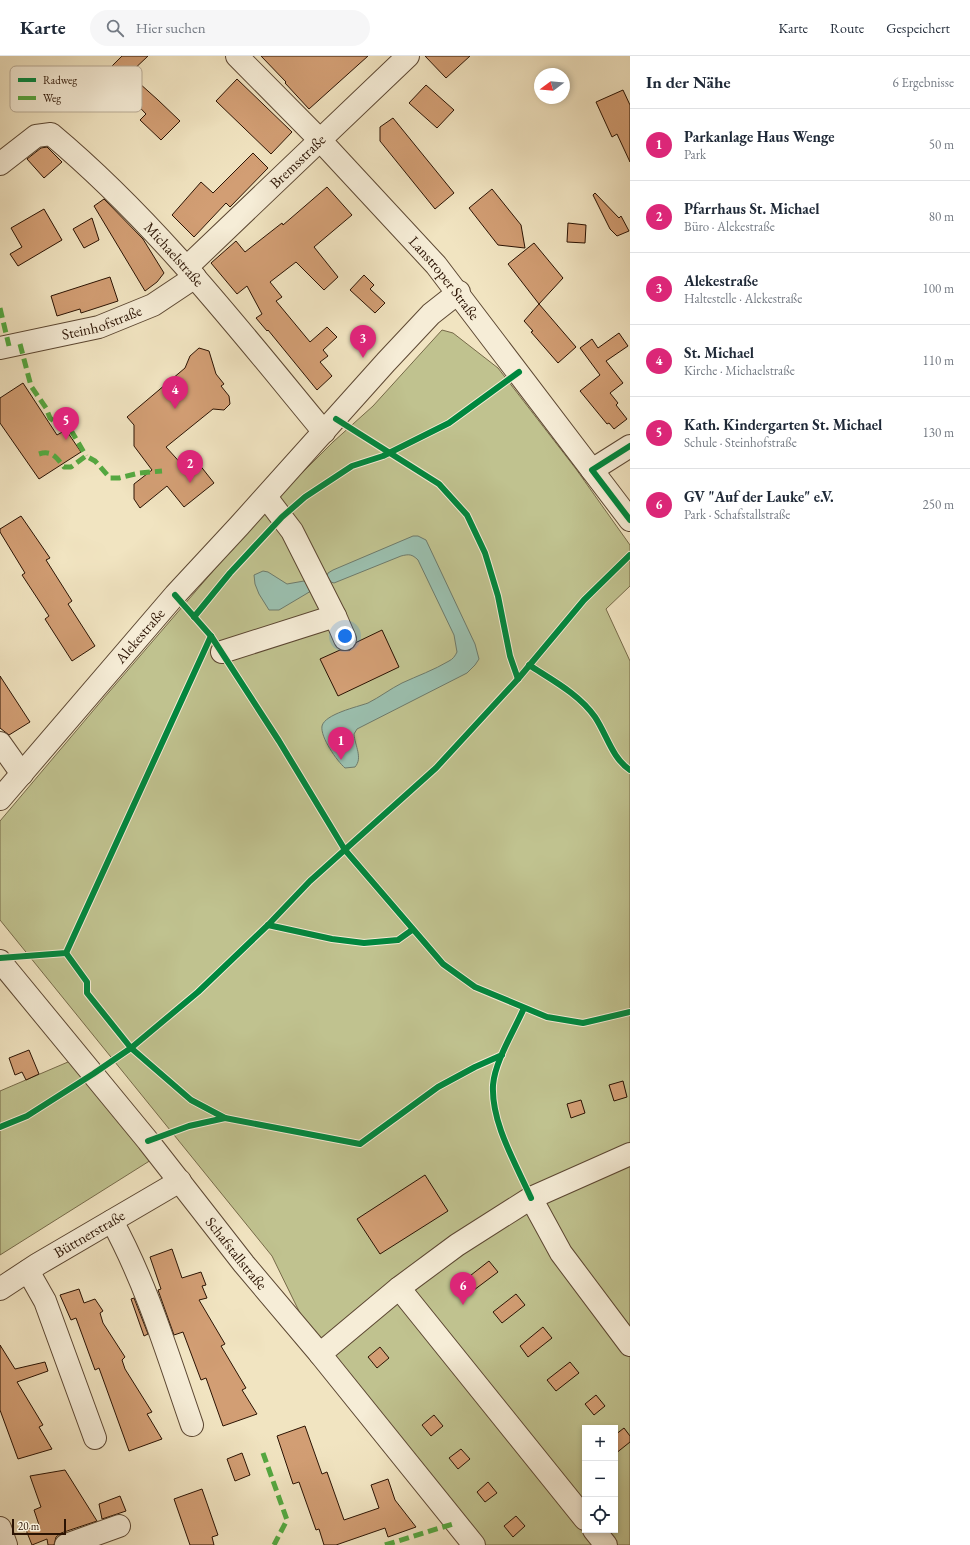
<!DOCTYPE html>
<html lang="de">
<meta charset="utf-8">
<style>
body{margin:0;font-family:"EB Garamond",serif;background:#f6f6f7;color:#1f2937}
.controls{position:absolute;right:12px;bottom:12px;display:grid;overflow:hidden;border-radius:0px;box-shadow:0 2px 6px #0003}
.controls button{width:36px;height:36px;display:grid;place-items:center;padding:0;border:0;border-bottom:1px solid #e0e1e3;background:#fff;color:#1f2937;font:20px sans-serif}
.compass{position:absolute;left:534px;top:12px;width:36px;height:36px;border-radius:50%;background:#fff;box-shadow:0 2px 6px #0003;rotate:254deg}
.scale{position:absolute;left:12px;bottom:10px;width:54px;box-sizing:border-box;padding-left:4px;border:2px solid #2b1303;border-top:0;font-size:11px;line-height:14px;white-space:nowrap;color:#2b1303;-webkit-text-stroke:3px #f6edd7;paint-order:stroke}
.you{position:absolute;left:345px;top:580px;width:14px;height:14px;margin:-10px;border:3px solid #fff;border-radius:50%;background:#1a73e8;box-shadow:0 0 0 6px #1a73e833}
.badge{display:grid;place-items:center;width:26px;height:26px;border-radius:50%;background:#db2777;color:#fff;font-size:13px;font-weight:700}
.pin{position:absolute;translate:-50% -33px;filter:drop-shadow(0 1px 2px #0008)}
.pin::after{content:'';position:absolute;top:21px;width:14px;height:12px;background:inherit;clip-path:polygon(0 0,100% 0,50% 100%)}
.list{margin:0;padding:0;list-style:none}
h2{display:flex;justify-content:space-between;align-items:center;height:52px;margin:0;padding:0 16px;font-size:17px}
h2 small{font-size:13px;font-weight:400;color:#747a83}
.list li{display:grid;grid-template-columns:26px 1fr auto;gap:12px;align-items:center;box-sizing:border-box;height:72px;padding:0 16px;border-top:1px solid #e0e1e3}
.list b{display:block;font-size:15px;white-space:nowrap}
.list p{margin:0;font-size:13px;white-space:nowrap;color:#747a83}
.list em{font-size:13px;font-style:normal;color:#747a83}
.icon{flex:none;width:22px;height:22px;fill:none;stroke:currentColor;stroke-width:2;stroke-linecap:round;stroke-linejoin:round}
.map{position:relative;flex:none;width:630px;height:1489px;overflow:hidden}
header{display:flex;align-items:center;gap:24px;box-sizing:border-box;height:56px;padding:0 20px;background:#fff;border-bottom:1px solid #e0e1e3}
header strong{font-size:19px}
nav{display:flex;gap:22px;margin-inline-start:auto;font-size:14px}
.search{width:280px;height:36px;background:#f6f6f7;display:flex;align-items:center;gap:10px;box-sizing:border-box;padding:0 14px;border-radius:22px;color:#747a83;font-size:15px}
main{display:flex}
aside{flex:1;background:#fff}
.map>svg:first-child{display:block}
.green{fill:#c0c28f;stroke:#766a49;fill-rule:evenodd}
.water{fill:#9bbfae;stroke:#6e7a6a}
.building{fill:#d29e74;stroke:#2b1303}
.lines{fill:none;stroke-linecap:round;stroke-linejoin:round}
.minor-casing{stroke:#5c4732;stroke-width:24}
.minor{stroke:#f6edd7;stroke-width:22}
.quiet{stroke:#54a840;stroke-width:5;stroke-dasharray:10 5;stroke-linecap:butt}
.cycleway-casing{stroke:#f6edd7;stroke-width:8}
.cycleway{stroke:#00873e;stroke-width:6}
.labels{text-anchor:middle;stroke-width:3;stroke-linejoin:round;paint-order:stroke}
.street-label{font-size:15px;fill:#2b1303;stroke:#f6edd7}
.key{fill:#f6edd7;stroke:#b9ac97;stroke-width:1}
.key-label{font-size:11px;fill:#2b1303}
</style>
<header>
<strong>Karte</strong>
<div class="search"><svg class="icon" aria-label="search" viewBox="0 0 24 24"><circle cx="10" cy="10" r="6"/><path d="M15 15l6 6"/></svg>Hier suchen</div>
<nav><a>Karte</a><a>Route</a><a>Gespeichert</a></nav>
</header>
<main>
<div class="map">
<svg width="630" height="1489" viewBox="0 0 630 1489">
<rect width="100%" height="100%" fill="#f1e4c1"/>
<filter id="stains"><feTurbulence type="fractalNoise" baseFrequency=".005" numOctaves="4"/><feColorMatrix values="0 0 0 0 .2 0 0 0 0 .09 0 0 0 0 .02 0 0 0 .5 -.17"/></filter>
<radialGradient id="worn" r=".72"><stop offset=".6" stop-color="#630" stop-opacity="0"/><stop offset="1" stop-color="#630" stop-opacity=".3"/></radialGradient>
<g class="green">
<path d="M442 274 453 277 498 312 576 413 630 489V530L606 553 630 605V1489H476L320 1298 272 1200 0 864V765L103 643 269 450 333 386 373 350ZM585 1372H615V1474H585Z"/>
<path d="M75 1003 159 1099 0 1199V1035Z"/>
</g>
<g class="water">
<path d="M413 480H418L426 484 475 588 479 603 475 609 467 617 357 673 354 678C355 690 363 702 355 711L345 712C337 705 320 681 322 670 325 658 357 651 368 647 380 641 390 633 402 627 417 620 434 614 449 605 453 603 455 600 457 596L454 579 418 504C412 498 409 498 401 500L334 527 331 526 327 520 328 517 333 514Z"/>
<path d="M263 515 268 516 287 528 304 525 309 527 311 535 279 554H269L259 538 255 528 254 519Z"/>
</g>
<g class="building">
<path d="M122 0H148L129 18 158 44 180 65 161 84 140 64 146 58 106 16Z"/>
<path d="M261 0H368L309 53 285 27 286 26Z"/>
<path d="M425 0H470L446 22Z"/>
<path d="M237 23 292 76 271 98 216 45Z"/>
<path d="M426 29 454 54 437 72 409 47Z"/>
<path d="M623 34 630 49V106L617 78 612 81 596 46Z"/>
<path d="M393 62 454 137 435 153 380 85V71Z"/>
<path d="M47 91 62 106 44 122 27 103 41 92Z"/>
<path d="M253 97 268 112 230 151 226 147 194 181 172 159 201 126 213 137Z"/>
<path d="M327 131 352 159 314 191 338 221 324 234 296 206 270 226 282 241 276 245 310 286 327 271 337 281 323 294 328 300 320 306 332 320 317 334 268 274 267 275 256 262 262 258 247 230 237 238 211 207 236 185 245 196 282 167 283 169Z"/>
<path d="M492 133 521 169 525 192 498 189 469 152Z"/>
<path d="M595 137 619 162 621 160 629 175 617 180 610 173 593 139Z"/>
<path d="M104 143 143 183 164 217 157 226 145 235 94 150Z"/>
<path d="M44 153 62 184 18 210 10 198 22 191 11 172Z"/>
<path d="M92 162 99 184 84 192 73 173Z"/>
<path d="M568 167 586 169 585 187 567 186Z"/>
<path d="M534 187 563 222 539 248 508 208Z"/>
<path d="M364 219 374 229 370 233 385 247 375 257 350 234Z"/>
<path d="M110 221 118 245 81 257 80 253 57 260 51 240Z"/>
<path d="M539 248 576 291 558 307 531 276 533 275 524 265Z"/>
<path d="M619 277 628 290 606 305 623 327 610 337 618 347 616 349 627 363 614 373 609 367 607 368 580 335 600 319 580 292 592 283 598 292Z"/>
<path d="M199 292 209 295 216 318 224 328 221 330 229 340 230 348 224 354 213 353 166 391 185 412 195 403 214 427 184 451 167 430 140 452 134 443V428L152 414 134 390V369L127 361 185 312 190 300Z"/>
<path d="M23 327 57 379 66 374 81 396 39 423 0 367V342Z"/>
<path d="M21 460 50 502 46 504 72 545 68 548 95 590 72 605 45 563 49 560 22 519 25 517 0 476V473Z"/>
<path d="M382 574 399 611 338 640 320 603 340 594H350L357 586Z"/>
<path d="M0 620 30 666 9 679 0 672Z"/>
<path d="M29 994 39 1018 26 1024 22 1016 15 1019 9 1002Z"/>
<path d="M623 1025 627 1041 614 1045 609 1029Z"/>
<path d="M581 1044 585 1057 571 1062 567 1048Z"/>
<path d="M425 1119 448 1155 380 1198 357 1163Z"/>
<path d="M172 1193 182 1222 201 1216 206 1229 202 1230 207 1242 199 1244 225 1288 221 1290 246 1332 242 1334 257 1358 223 1370 206 1322 201 1324 183 1276 174 1279 158 1234 161 1233 150 1201Z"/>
<path d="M489 1205 498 1216 474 1234 466 1223Z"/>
<path d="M79 1233 84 1247 95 1243 103 1255 100 1257 103 1267 125 1301 122 1304 125 1313 152 1356 147 1358 162 1383 129 1395 99 1312 95 1314 76 1262 71 1264 60 1239Z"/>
<path d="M516 1238 525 1249 502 1267 493 1256Z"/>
<path d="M134 1242 148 1278 144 1280 131 1243Z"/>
<path d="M543 1271 552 1282 528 1301 520 1290Z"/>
<path d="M0 1289 15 1313 45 1306 48 1315 17 1326 43 1369 39 1371 52 1393 18 1403 0 1354Z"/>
<path d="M380 1291 389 1302 377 1312 368 1301Z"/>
<path d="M570 1306 579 1317 556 1335 547 1324Z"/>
<path d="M596 1339 605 1350 594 1359 585 1348Z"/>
<path d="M434 1359 443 1370 431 1380 422 1369Z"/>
<path d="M305 1370 322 1418 327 1416 344 1464 379 1452 371 1429 388 1423 395 1444 416 1471 388 1481 385 1472 336 1489H324L319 1473 316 1474 299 1426 293 1428 277 1380Z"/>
<path d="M624 1372 630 1380V1386L615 1398V1379Z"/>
<path d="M461 1393 470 1403 458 1413 449 1402Z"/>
<path d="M242 1397 250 1419 235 1425 227 1403Z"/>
<path d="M65 1414 97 1465 61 1477 56 1481 54 1489H48L47 1483 32 1489 26 1474 39 1469 34 1454 41 1451 30 1420Z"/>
<path d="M488 1426 497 1437 485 1446 477 1436Z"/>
<path d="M202 1433 218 1479 212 1481 214 1489H190L174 1443Z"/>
<path d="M120 1440 126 1455 102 1463 99 1448Z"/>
<path d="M516 1460 525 1470 513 1481 504 1470Z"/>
</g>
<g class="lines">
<g class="minor-casing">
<g id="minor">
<path id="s1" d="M237 0 320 84 436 209 630 464"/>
<path id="s2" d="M0 108 36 80 51 78C155 165 238 272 324 376"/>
<path id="s3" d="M187 211 408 0"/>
<path id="s4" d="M0 292 99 271 153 249 195 221"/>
<path d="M592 414 630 390"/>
<path d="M335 560 345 583"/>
<path d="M222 596 335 560 292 475 266 441"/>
<path d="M0 687 22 718"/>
<path id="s5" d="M0 743 175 539 239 470 386 306 431 258 459 236"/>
<path id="s6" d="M0 905 148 1085 244 1208 320 1298 474 1489"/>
<path d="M531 1142 561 1197 630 1289"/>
<path d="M112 1165C147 1229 168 1300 192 1369"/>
<path d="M28 1215 45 1245 95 1382"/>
<path d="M399 1232 585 1463"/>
<path id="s7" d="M0 1233 38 1208 180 1125"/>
<path d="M320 1298 399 1232 457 1189 531 1142 630 1098"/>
<path d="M0 1472 6 1489"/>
<path d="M594 1474 606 1489"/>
<path d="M66 1489 119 1470"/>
</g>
</g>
<use href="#minor" class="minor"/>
<g class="quiet">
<path d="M0 252 9 290"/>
<path d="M20 288 31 330 46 352 50 362 55 366 66 370 72 376 86 400"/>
<path d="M39 398C52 394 56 401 64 411H71L86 400 95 405 110 422H119L139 417 162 415"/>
<path d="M263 1397 287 1464 274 1489"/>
<path d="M385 1489 456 1467"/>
</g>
<g class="cycleway-casing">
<g id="cycleway">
<path d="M336 363 439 428 467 459 485 497 498 540 510 600 518 623"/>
<path d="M630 390 592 414 630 464"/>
<path d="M175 539 211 580 279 685 345 794 443 908 475 931 547 961 583 967 630 956"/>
<path d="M194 561 230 517 282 461 305 441 352 410 383 400 449 367 519 316"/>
<path d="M529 609C552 624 579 638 595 661 607 679 612 702 630 714"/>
<path d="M268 869 332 883 364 887 398 884 412 874"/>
<path d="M66 897 87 926V937L131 992 191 1044 225 1062 360 1088 438 1031 475 1011 502 999"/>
<path d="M0 902 66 897 211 580"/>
<path d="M524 952C514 975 495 1005 493 1029 491 1067 516 1108 531 1142"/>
<path d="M0 1071 27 1060 93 1018 131 992 198 936 268 869 310 825 436 712 518 623 584 544 630 499"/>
<path d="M148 1085 189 1070 225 1062"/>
</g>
</g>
<use href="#cycleway" class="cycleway"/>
</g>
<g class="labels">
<g class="street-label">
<text dy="5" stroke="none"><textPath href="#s3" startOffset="153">Bremsstraße</textPath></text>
<text dy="5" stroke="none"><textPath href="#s2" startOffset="233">Michaelstraße</textPath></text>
<text dy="5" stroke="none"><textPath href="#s1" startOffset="304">Lanstroper Straße</textPath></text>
<text dy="5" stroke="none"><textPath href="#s4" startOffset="105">Steinhofstraße</textPath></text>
<text dy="5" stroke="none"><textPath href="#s5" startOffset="215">Alekestraße</textPath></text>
<text dy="5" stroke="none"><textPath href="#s7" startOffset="105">Büttnerstraße</textPath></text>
<text dy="5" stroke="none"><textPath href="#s6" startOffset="376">Schafstallstraße</textPath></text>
</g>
</g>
<rect x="10" y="10" width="132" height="46" rx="6" class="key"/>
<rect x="18" y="22" width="18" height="4" fill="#00873e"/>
<rect x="18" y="40" width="18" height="4" fill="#54a840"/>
<g class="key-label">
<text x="43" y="28">Radweg</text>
<text x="43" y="46">Weg</text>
</g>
<rect width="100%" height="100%" filter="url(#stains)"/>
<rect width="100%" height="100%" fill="url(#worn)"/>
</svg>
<div class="controls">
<button>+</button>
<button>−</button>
<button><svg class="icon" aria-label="locate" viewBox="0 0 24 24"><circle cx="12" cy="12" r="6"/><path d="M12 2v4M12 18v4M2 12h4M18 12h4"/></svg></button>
</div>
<svg class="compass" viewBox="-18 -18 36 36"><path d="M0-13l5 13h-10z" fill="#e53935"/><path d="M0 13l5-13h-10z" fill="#747a83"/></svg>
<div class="scale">20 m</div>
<div class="you"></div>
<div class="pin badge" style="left:341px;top:704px">1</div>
<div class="pin badge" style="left:190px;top:427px">2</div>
<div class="pin badge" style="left:363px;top:302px">3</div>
<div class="pin badge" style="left:175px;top:353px">4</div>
<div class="pin badge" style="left:66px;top:384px">5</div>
<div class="pin badge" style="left:463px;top:1249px">6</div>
</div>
<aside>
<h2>In der Nähe<small>6 Ergebnisse</small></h2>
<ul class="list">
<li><span class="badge">1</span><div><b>Parkanlage Haus Wenge</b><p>Park</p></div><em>50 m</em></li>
<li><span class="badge">2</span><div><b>Pfarrhaus St. Michael</b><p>Büro · Alekestraße</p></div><em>80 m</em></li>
<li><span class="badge">3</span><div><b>Alekestraße</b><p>Haltestelle · Alekestraße</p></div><em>100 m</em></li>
<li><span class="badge">4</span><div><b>St. Michael</b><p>Kirche · Michaelstraße</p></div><em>110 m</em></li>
<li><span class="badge">5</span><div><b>Kath. Kindergarten St. Michael</b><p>Schule · Steinhofstraße</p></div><em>130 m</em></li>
<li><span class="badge">6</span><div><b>GV &quot;Auf der Lauke&quot; e.V.</b><p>Park · Schafstallstraße</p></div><em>250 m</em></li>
</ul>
</aside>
</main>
